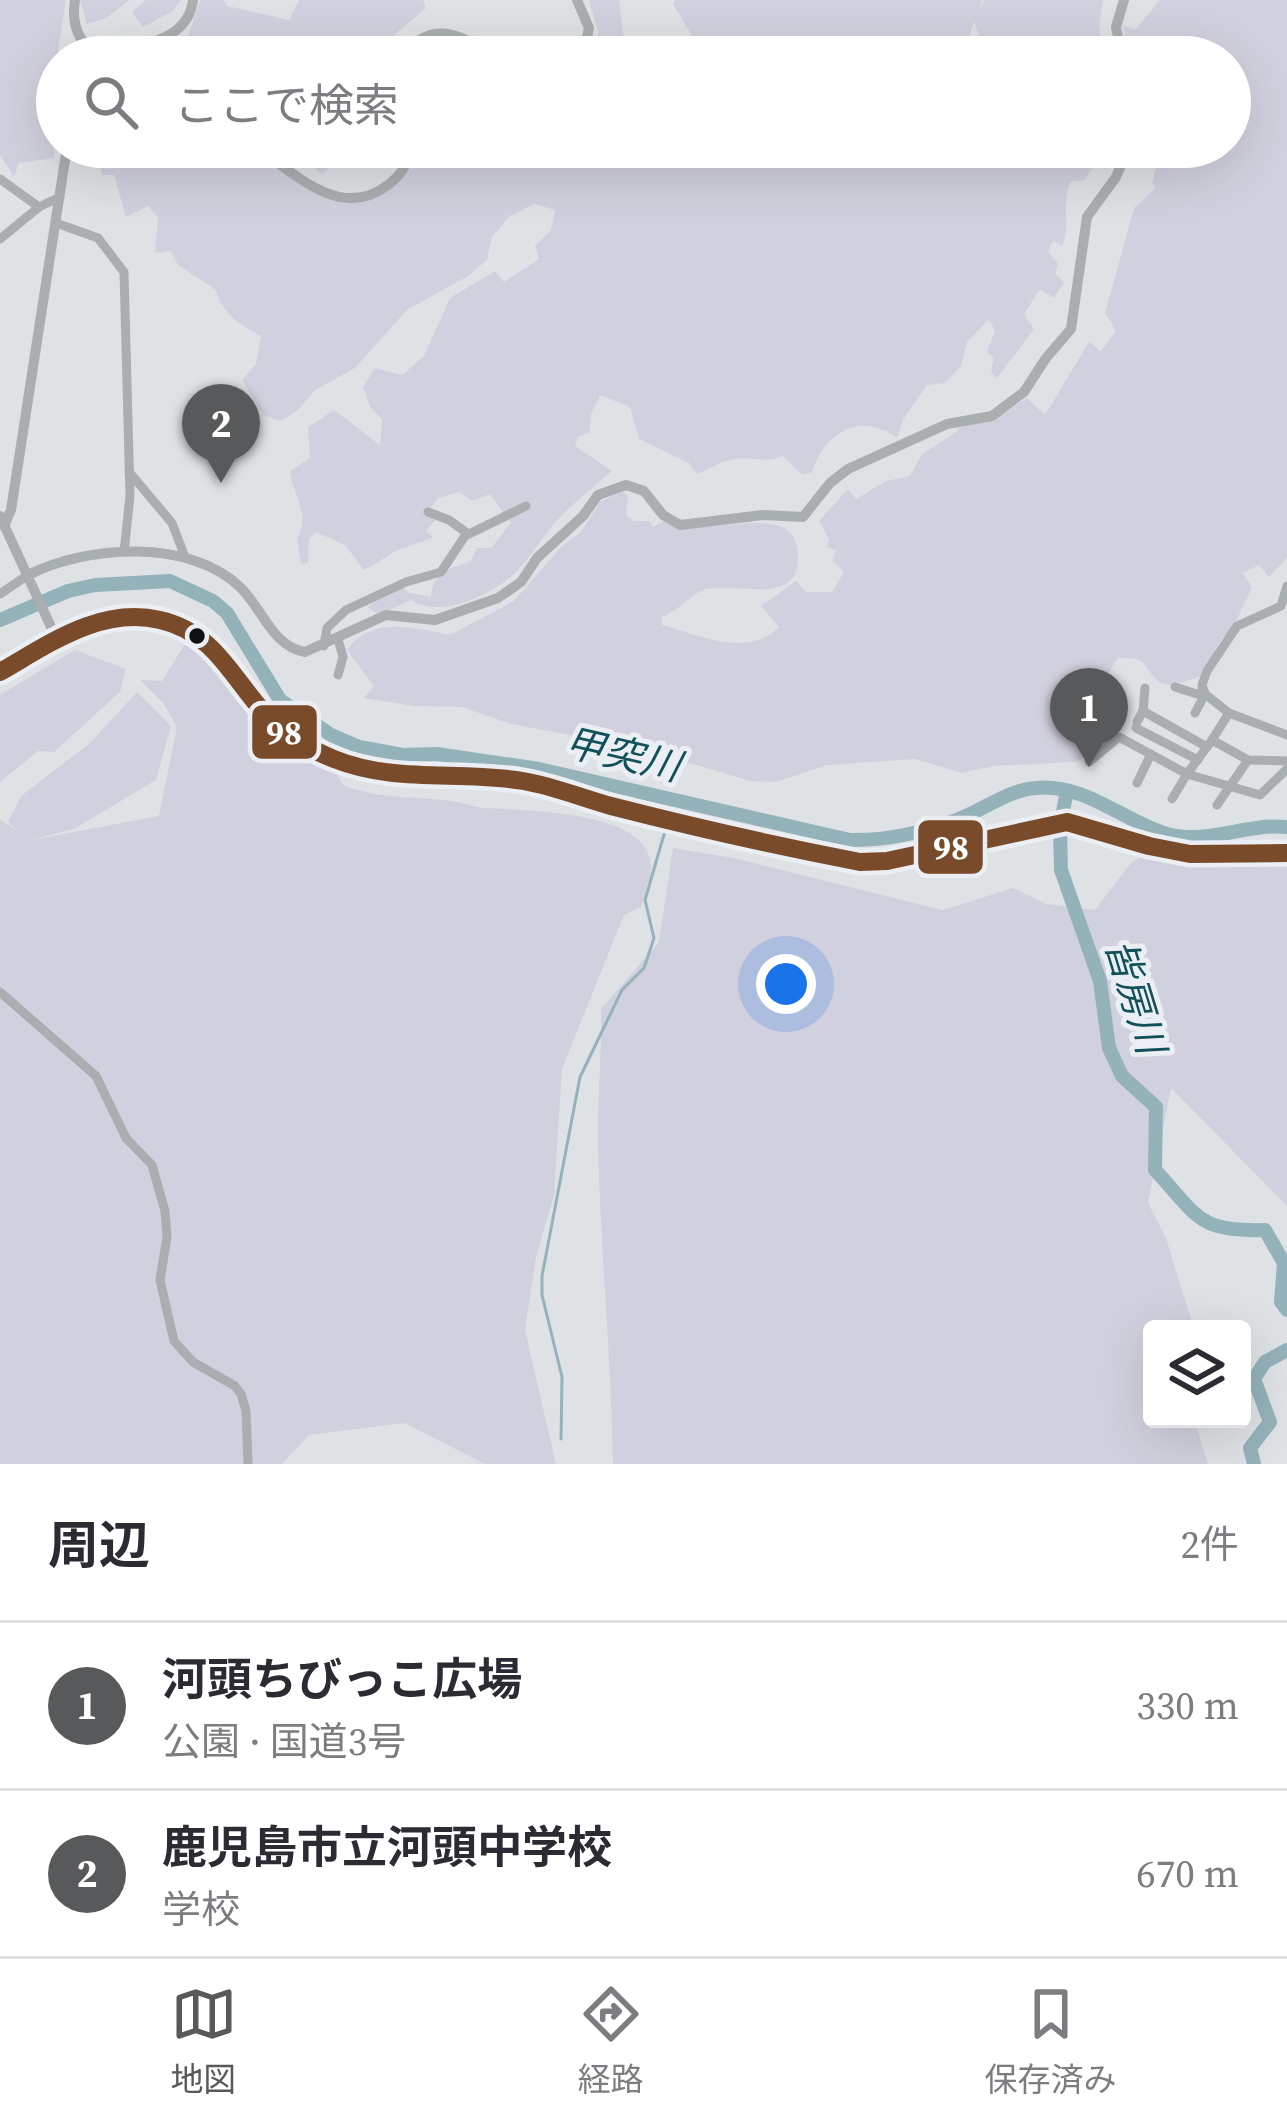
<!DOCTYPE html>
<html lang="ja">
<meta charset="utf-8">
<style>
body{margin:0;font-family:"Source Serif 4","Noto Sans JP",serif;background:#f7f7f7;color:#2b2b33}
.controls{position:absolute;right:36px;bottom:36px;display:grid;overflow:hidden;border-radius:12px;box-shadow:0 12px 48px #0002}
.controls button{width:108px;height:108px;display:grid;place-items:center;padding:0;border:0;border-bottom:3px solid #e1e1e2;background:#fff;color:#2b2b33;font:60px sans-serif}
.you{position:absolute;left:786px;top:984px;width:42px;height:42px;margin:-30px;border:9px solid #fff;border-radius:50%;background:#1a73e8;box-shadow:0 0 0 18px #1a73e833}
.badge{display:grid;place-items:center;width:78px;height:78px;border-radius:50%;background:#57595b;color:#fff;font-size:39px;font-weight:700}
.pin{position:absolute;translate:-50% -99px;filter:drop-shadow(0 3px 6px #0008)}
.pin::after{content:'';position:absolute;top:63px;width:42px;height:36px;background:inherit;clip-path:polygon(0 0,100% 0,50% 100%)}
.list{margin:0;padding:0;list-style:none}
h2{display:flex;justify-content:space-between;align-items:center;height:156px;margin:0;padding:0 48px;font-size:51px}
h2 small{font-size:39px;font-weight:400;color:#7c7c81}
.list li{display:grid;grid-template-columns:78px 1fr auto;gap:36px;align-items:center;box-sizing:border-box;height:168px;padding:0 48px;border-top:3px solid #e1e1e2}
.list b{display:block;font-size:45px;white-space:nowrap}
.list p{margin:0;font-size:39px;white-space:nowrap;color:#7c7c81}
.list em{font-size:39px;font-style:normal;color:#7c7c81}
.icon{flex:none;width:66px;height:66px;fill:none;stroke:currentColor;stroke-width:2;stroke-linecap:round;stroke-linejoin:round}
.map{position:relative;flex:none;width:1287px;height:1464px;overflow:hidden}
.search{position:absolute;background:#fff;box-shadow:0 12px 48px #0002;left:36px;right:36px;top:36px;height:132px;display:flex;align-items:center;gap:30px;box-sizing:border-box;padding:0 42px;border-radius:66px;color:#7c7c81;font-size:45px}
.sheet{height:492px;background:#fff}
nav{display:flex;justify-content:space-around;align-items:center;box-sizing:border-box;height:168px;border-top:3px solid #e1e1e2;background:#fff;font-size:33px;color:#7c7c81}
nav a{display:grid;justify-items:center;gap:6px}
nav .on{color:#57595b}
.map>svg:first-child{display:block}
.green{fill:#d1d0de}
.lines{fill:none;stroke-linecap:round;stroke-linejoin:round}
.stream{stroke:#94b2ba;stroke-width:3}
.river{stroke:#94b2ba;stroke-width:14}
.minor{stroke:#a9aeb1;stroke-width:9}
.tertiary{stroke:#a9aeb1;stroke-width:10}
.trunk{stroke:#a4a9ad;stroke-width:14}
.bus-1-casing{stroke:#ebeff4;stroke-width:27}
.bus-1{stroke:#7a4b2a;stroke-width:18}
.bus-dot{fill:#0e0f11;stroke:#ebeff4;stroke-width:4.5}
.labels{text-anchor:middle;stroke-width:10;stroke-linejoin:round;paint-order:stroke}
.water-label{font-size:39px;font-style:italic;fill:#12505a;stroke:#ebeff4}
.line-badge{stroke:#ebeff4;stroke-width:4.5}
.badge-label{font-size:33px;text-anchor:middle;font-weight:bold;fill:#fff}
</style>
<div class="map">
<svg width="1287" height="1464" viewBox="0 0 1287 1464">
<rect width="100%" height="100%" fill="#dfe2e5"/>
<g class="green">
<path d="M0 0H66L57 57 54 158 19 163 14 177 0 155Z"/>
<path d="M80 0H130L106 18 87 24Z"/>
<path d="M146 0H181L173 11 143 27 132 12Z"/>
<path d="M200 0H224L227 6 289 20 299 0H423L426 8 393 36 384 57H181Z"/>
<path d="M589 0H619L626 57H594L598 32Z"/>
<path d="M675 0H982L980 8 985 0H1103L1099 27 1104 57H982L984 52 974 21 963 57H689L694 39 673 4Z"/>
<path d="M1160 0H1287V558L1269 577 1259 565 1243 573 1252 587 1235 624 1219 643 1201 676 1172 686 1159 682C1140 664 1150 658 1118 658 1098 685 1106 693 1118 723L1111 741 1093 755 1074 762 994 766 962 773 915 759 827 765 776 782 750 781 640 748 511 724 462 707 414 706 364 698 374 686 347 650C371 615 416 628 450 635L514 601 561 547 581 532 600 502 622 492 628 496 626 515 634 521H649L653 527 663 521C697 544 802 491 798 560 796 609 728 579 701 591 687 598 680 610 662 617V625C699 635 748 659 779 627L761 606 796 581 806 592H832L844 572 832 560 836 551 827 547 829 539 819 521 848 489 856 499 886 481 910 476 922 454 958 431 952 418 1000 416 1027 398 1045 415 1089 342 1101 351 1116 331 1105 313 1134 208 1156 188 1152 183 1157 165 1165 164 1170 147H1230V57H1130L1123 25 1135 30Z"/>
<path d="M444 28 468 37 492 57H401C407 37 424 29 444 28Z"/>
<path d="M88 147H260L322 188 338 195 390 188 413 147H1106L1085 180 1070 182C1061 207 1072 223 1062 246L1053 241 1048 251 1058 264 1055 273 1064 282 1054 298 1040 289 1024 314 1034 329 997 378 991 372 994 358 987 352 995 331 989 319 967 342 961 366 945 383 927 385 903 420 897 438C860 411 825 432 812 472L802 475 783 456C764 464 754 456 734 459 721 461 710 469 697 474L689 463 639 439 630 407 600 395 591 414 590 432 578 437 575 446 612 471C595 485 578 500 562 515 544 533 532 557 514 574 490 596 439 619 411 600L379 615 368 607 400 581 406 592 431 597C433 573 448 568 470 562L477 548H491L511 523 490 494 472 501 459 492 438 498 431 507 438 517 426 531 433 537C420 544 404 546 392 553 382 559 375 565 364 570L345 545 316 532 309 539 308 563 301 564 297 538C312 515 292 494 290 471L310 458 308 427 334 410 380 445 382 420 370 406 363 387 375 368 402 375 424 356 450 298 495 271 504 282 539 259 535 246 551 230 555 210 534 204 510 216 492 237 487 260 468 276 407 310 355 368 315 390 299 409 281 421 264 416 242 380 256 364 261 336C242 326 221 313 216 290L178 265 171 251 155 253 158 218 148 206 126 217 114 175H102L96 153Z"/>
<path d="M288 147H354L322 174Z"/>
<path d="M185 644C224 671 248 713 286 741 311 760 328 754 343 785 389 804 431 792 476 807 517 812 654 807 651 869 650 881 644 895 641 907L624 915 562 1069 554 1195 536 1257 525 1330 556 1464H485L404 1423 309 1435 282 1464H0V820L17 830 8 822 21 796 90 743 137 692 171 726 156 780 74 829 31 840 159 816 177 727 163 703 140 680 162 681Z"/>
<path d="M75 650 126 669 120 692 54 752 38 751 0 782V695Z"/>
<path d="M673 848 734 858 943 910 1013 888 1046 904 1095 910 1130 864 1151 850 1287 861V1206L1171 1088 1148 1203 1166 1238 1194 1329H1152V1419H1194L1208 1464H613C611 1358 601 1254 598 1148 597 1102 602 1055 601 1009L659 942Z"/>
</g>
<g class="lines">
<path class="stream" d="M561 1439 562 1377 542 1295V1276L580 1077 622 990 644 968 654 938 645 900 665 831"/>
<g class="river">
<path d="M0 620 68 591 95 585 170 581 213 601 227 613 280 700 331 735 359 747 403 755 437 754 539 769 850 840C884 841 927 832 959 819 985 809 1008 790 1036 788 1085 783 1123 821 1167 834 1207 845 1246 823 1287 827"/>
<path d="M1062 816 1067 791"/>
<path d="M1060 828 1061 870 1100 981 1109 1048 1122 1076 1156 1107 1155 1170C1198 1216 1197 1232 1265 1230L1284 1263 1281 1302 1287 1310"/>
<path d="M1254 1464 1250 1448 1270 1422 1254 1379 1265 1362 1287 1350"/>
</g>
<g class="minor">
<path d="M0 179 39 207"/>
<path d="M56 223 98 238 124 272 130 496 124 552"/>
<path d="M0 239 39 207 60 197"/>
<path d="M129 472 172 523 185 557"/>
<path d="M467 535 526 506"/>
<path d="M0 594 28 575"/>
<path d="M338 639 343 657 338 675"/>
<path d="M324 646 327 628 346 610 406 582 441 572 467 533 449 520 428 512"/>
<path d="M1175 687 1197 694 1204 691"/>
<path d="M1143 711 1145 688"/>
<path d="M1195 713 1205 694"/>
<path d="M1229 713 1287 735"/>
<path d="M1137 722 1143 711 1207 747"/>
<path d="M1136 728 1198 760"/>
<path d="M1212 740 1229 713 1205 694 1202 685 1207 671 1237 626 1281 606 1287 586"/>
<path d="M1089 762 1119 737 1187 774 1212 740 1248 760 1287 761"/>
<path d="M1137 783 1151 754"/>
<path d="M1172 799 1187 774 1260 795 1287 769"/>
<path d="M1217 805 1248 760"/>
<path d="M0 992 96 1076 126 1138 152 1165 165 1211 167 1237 160 1280 174 1341 193 1362 235 1386 241 1394 246 1411 248 1464"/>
</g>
<g class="tertiary">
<path d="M75 0C71 24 78 43 99 57"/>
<path d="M577 0 589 28 583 57"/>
<path d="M108 57C139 43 188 43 193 0"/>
<path d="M403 57C429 19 462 33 492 57"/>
<path d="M1122 57 1116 27 1124 0"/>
<path d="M256 147C293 172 339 220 385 187 401 176 408 165 410 147"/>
<path d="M0 516 57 640"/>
<path d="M4 526 11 510 67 147"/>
<path d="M28 575C87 545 191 538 241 588 263 610 272 646 305 652L386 615 435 620 498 598 521 582 537 558 583 516 598 495 626 485 644 491 663 515 680 525 763 515 803 517 830 483 848 469 947 424 992 416 1024 392 1046 358 1071 329 1087 217 1116 177 1129 147"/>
</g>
<path class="trunk" d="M0 672C49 644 101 606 160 620 218 633 234 684 272 721 289 739 312 750 334 759 396 784 460 770 523 781 553 786 582 798 611 806 693 827 777 846 860 862L887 861 1067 822 1149 846 1190 854 1287 853"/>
<g class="bus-1-casing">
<path id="bus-1" d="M0 672C49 644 101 606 160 620 218 633 234 684 272 721 289 739 312 750 334 759 396 784 460 770 523 781 553 786 582 798 611 806 693 827 777 846 860 862L887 861 1067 822 1149 846 1190 854 1287 853"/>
</g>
<use href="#bus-1" class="bus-1"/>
</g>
<circle class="bus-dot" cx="197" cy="636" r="10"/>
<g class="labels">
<g class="water-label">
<text transform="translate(623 754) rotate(13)" y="14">甲突川</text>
<text transform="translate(1136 996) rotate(73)" y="14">皆房川</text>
</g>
</g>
<g class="line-badge">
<rect x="250" y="703" width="69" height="58" rx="12" fill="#7a4b2a"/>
<rect x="916" y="818" width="69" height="58" rx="12" fill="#7a4b2a"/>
</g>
<g class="badge-label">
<text x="284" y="744">98</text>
<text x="951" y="859">98</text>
</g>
</svg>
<div class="controls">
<button><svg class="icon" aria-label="layers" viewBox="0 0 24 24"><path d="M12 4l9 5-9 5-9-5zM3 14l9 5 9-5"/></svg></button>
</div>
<div class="you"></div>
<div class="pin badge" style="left:1089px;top:767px">1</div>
<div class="pin badge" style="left:221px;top:483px">2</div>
<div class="search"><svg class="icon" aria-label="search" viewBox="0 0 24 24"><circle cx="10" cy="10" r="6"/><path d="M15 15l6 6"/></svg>ここで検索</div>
</div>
<section class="sheet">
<h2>周辺<small>2件</small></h2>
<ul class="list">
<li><span class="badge">1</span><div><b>河頭ちびっこ広場</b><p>公園 · 国道3号</p></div><em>330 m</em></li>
<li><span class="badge">2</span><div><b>鹿児島市立河頭中学校</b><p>学校</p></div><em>670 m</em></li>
</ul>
</section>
<nav>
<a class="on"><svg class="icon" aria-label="map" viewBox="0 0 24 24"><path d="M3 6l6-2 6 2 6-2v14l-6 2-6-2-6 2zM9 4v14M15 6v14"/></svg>地図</a>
<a><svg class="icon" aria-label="directions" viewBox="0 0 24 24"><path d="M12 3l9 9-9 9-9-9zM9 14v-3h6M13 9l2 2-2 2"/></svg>経路</a>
<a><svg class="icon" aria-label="saved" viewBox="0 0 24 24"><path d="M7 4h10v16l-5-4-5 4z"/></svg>保存済み</a>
</nav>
